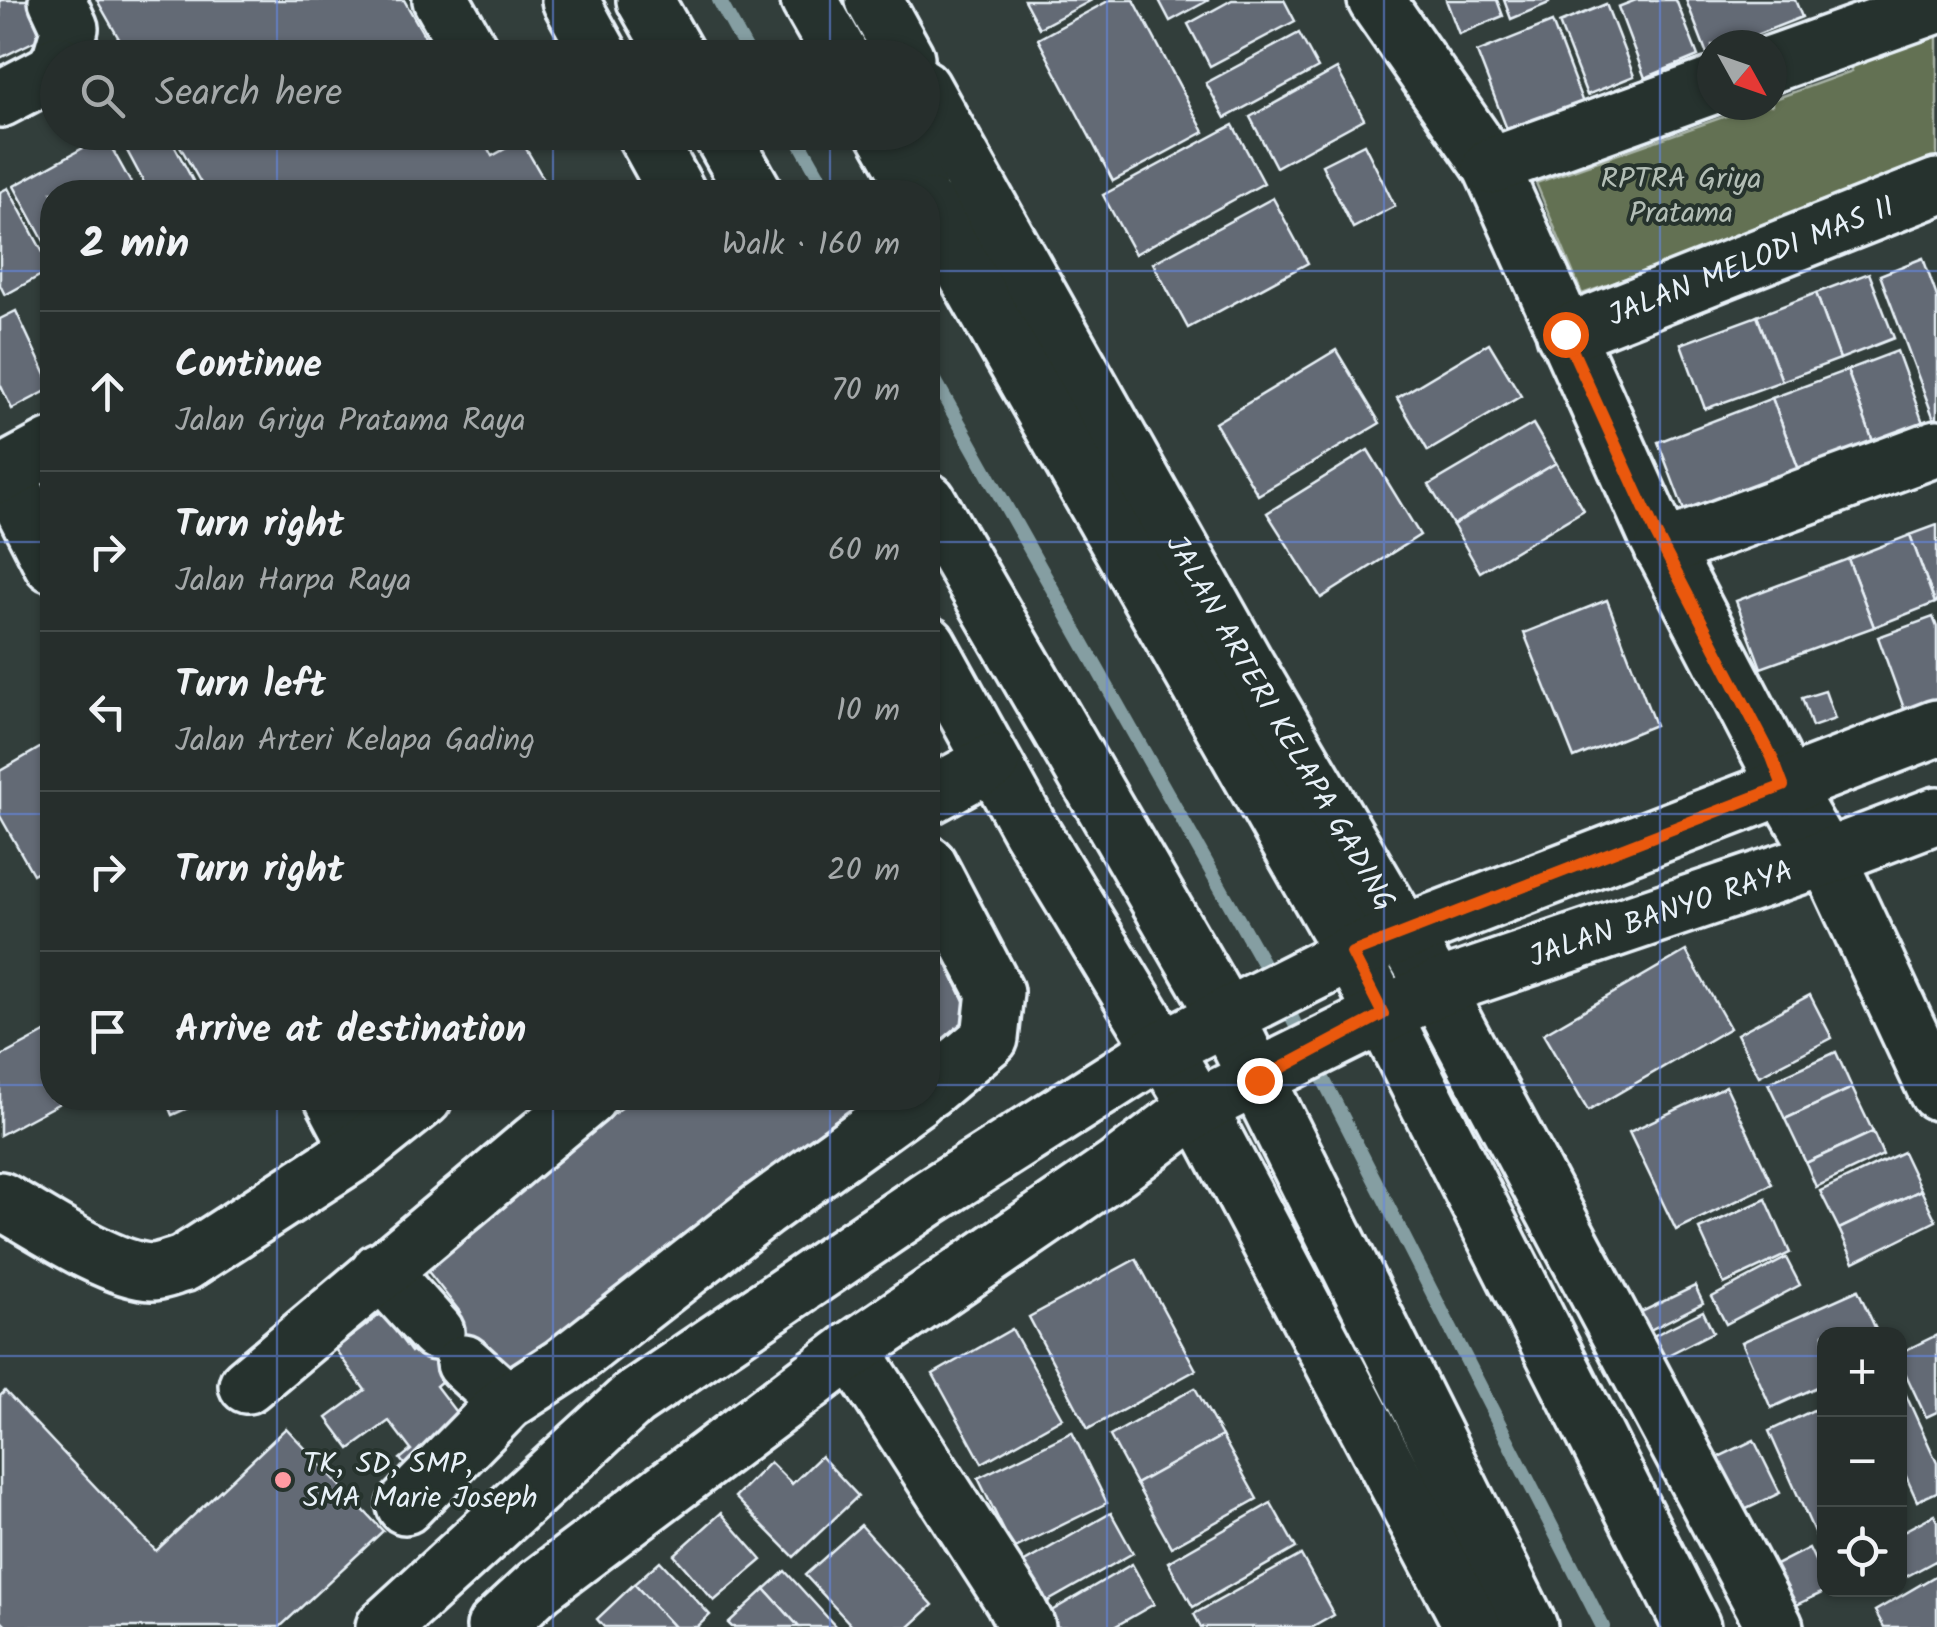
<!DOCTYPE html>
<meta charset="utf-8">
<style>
body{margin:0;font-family:Kalam,sans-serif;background:#2e3634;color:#f1f3f6}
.controls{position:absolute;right:30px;bottom:30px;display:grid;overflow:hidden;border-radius:20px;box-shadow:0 2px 8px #0004}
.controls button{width:90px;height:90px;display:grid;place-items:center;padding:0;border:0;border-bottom:2px solid #424a48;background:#262e2c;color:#f1f3f6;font:50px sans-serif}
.compass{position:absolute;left:1697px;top:30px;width:90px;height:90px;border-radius:50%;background:#262e2c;box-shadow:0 2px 8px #0004;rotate:130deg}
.stop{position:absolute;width:30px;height:30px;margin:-22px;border:8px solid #ea580c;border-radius:50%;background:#fff}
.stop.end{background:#ea580c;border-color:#fff;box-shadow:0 2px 10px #0008}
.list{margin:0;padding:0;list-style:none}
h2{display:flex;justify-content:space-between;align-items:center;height:130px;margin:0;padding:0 40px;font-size:42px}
h2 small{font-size:32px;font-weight:400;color:#a4a8a9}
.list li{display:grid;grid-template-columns:65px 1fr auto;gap:30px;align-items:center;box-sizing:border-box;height:160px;padding:0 40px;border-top:2px solid #424a48}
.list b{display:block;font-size:38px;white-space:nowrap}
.list p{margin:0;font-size:32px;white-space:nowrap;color:#a4a8a9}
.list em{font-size:32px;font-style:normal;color:#a4a8a9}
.icon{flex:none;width:55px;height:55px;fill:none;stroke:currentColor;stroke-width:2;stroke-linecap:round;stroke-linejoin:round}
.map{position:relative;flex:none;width:1937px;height:1627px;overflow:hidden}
.search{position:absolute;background:#262e2c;box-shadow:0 2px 8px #0004;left:40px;top:40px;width:900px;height:110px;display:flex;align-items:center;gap:25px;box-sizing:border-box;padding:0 35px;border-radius:55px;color:#a4a8a9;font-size:38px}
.panel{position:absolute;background:#262e2c;box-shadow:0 2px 8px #0004;left:40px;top:180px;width:900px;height:930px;border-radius:40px}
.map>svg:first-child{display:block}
.green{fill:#637152;stroke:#a6b1a5;stroke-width:2.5}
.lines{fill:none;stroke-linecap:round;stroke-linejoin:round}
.stream{stroke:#859ea2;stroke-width:14}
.building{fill:#646a75;stroke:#e8f1f8;stroke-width:2.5}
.minor-casing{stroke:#e8f1f8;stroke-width:62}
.minor{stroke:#26332d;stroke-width:55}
.route{stroke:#ea580c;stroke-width:12}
.grid{fill:none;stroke:#6487e3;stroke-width:2.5;stroke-opacity:0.55}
.poi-dot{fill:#ff9aa2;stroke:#26332d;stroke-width:4}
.labels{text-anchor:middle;stroke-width:8;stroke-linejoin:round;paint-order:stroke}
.park-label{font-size:30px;fill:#b3beb6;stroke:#26332d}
.street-label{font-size:30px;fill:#e8f1f8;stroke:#26332d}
.poi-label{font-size:30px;fill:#e8f1f8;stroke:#26332d;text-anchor:start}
</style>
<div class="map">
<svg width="1937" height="1627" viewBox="0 0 1937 1627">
<rect width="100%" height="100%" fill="#323e3b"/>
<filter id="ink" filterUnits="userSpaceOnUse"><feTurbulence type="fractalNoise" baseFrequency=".01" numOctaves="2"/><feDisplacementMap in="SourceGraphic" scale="20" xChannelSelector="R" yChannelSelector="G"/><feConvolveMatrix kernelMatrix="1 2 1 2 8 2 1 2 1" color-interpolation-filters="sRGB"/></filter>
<g filter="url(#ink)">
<path class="green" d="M1937 29V173L1894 183 1582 294 1536 183 1757 105H1772V100L1852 71 1849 60Z"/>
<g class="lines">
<g class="stream">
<path d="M719 0 751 58"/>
<path d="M794 132 828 192"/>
<path d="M928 368 1273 981"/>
<path d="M1283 1000 1305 1044"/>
<path d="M1315 1063 1603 1627"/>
</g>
</g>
<g class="building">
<path d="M0 0H27L45 36 0 58Z"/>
<path d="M97 0H404L437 58H130Z"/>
<path d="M1024 0H1092L1039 28Z"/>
<path d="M1110 0H1134L1204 132 1113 181 1038 39Z"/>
<path d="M1159 0H1209L1170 21Z"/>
<path d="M1232 0H1284L1295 21 1210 66 1188 24Z"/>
<path d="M1446 0H1497L1503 16 1459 34Z"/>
<path d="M1504 0H1548L1549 3 1511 19Z"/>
<path d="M1636 0H1676L1698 56 1645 78 1618 7Z"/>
<path d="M1686 0H1795L1802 17 1730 45H1712V52L1707 54Z"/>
<path d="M1606 4 1634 76 1587 95 1559 23Z"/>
<path d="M1552 22 1583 103 1508 132 1477 52Z"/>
<path d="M1299 33 1318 68 1225 118 1206 83Z"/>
<path d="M1337 69 1364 119 1276 167 1250 117Z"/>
<path d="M1233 125 1264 183 1135 254 1103 195Z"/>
<path d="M117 132H167L199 192H149Z"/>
<path d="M172 132H479L492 156 521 140 551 192H206Z"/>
<path d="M105 136 136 192H52V256L14 186Z"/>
<path d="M1364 144 1395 206 1353 228 1322 165Z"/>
<path d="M8 188 52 269 5 295 0 285V192Z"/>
<path d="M1273 198 1308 263 1188 328 1153 263Z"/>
<path d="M1923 258 1937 297V427L1880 275Z"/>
<path d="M1869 273 1894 338 1840 359 1816 293Z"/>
<path d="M1816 293 1840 359 1782 381 1757 316Z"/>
<path d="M16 311 52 388 12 409 0 384V319Z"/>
<path d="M1757 316 1782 381 1705 409 1681 344Z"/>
<path d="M1489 343 1521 396 1428 451 1397 398Z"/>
<path d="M1336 350 1380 423 1258 495 1215 423Z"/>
<path d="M1897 351 1926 431 1876 450 1847 370Z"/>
<path d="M1847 370 1876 450 1802 478 1772 398Z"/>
<path d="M1772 398 1802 478 1688 521 1658 442Z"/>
<path d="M1533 424 1556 463 1453 525 1429 485Z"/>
<path d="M1368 450 1420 535 1321 598 1267 513Z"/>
<path d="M1556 463 1584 510 1480 572 1453 525Z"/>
<path d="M1937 525V602L1935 603 1910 535Z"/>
<path d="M1910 535 1935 603 1874 627 1848 559Z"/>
<path d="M1848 559 1874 627 1761 668 1736 601Z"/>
<path d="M1607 600 1655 725 1574 758 1524 633Z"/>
<path d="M1933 617 1937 627V702L1906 714 1878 637Z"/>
<path d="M1825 691 1835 719 1812 727 1802 698Z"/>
<path d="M52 741V863L33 874 0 816V771Z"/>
<path d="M928 925 975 1024 928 1062Z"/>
<path d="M1686 951 1730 1028 1588 1111 1543 1034Z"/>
<path d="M1810 995 1832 1038 1759 1076 1737 1034Z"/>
<path d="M52 1029V1098H69L0 1135V1057Z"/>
<path d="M1836 1052 1852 1088 1785 1119 1768 1083Z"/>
<path d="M1726 1086 1772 1184 1676 1230 1629 1132Z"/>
<path d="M1852 1088 1873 1132 1806 1163 1785 1119Z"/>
<path d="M165 1098H210L172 1115Z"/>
<path d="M634 1098H883L518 1386 485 1345 436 1386 471 1432 415 1478 400 1459 411 1450 389 1421 350 1449 327 1418 365 1390 335 1349 382 1313 411 1352 460 1312 423 1265Z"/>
<path d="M1873 1132 1883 1155 1816 1187 1806 1163Z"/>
<path d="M1903 1152 1921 1190 1839 1229 1820 1191Z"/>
<path d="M1921 1190 1936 1221 1854 1262 1839 1229Z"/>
<path d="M1766 1199 1790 1253 1724 1284 1699 1229Z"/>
<path d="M1786 1258 1800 1285 1726 1324 1712 1297Z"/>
<path d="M1136 1259 1196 1370 1088 1429 1029 1317Z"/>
<path d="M1695 1286 1703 1303 1646 1332 1637 1314Z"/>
<path d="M1858 1290 1878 1334H1824V1384L1771 1408 1742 1342Z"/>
<path d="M1703 1311 1713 1332 1658 1360 1647 1339Z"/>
<path d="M1012 1329 1062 1418 982 1463 933 1374Z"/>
<path d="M1937 1335V1412L1926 1417 1900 1362V1353Z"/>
<path d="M1900 1382 1937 1463V1492L1917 1501 1900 1463Z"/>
<path d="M1195 1388 1222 1436 1136 1484 1110 1436Z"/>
<path d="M5 1391 156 1551 286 1428 383 1531 280 1627H7L0 1620V1396Z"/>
<path d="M1824 1405V1554L1769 1431Z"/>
<path d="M1072 1432 1107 1503 1013 1549 978 1478Z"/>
<path d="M1222 1436 1257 1499 1171 1547 1136 1484Z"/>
<path d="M1754 1440 1780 1493 1734 1515 1708 1462Z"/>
<path d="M821 1456 858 1496 794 1557 735 1497 770 1462 792 1484Z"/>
<path d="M1271 1503 1296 1548 1193 1607 1168 1562Z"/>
<path d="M721 1513 762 1560 714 1601 674 1555Z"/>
<path d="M1111 1513 1133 1553 1043 1604 1021 1564Z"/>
<path d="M1934 1515 1937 1521V1560L1900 1580V1533Z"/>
<path d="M861 1525 933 1605 909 1627H853L805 1575Z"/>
<path d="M1809 1548 1824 1579V1590H1828L1786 1610 1766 1570Z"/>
<path d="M1301 1555 1334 1615 1313 1627H1201L1194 1614Z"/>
<path d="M660 1561 710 1615 697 1627H674L634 1584Z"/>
<path d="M1132 1564 1154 1604 1114 1627H1055L1048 1613Z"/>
<path d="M785 1571 836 1627H799L765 1589Z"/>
<path d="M1937 1575V1627H1884L1875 1611Z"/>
<path d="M634 1584 674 1627H604L597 1619Z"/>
<path d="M765 1589 799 1627H732L728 1623Z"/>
</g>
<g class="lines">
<g class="minor-casing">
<g id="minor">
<path d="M57 0 70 28 61 58"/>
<path d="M441 0 474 58"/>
<path d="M570 0 602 58"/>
<path d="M645 0 678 58"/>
<path d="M809 0 842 58"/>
<path d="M874 0 906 58"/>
<path d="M1376 0 1491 166 1656 534 1772 757 1783 785 1839 882 1937 1092"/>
<path d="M1772 64 1937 5"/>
<path id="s1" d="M922 87 1245 663 1436 989 1775 1627"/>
<path d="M0 99 52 72 58 63"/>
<path d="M644 132 677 192"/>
<path d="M720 132 754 192"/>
<path d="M885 132 919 192"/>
<path d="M1491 166 1712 86"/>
<path d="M928 207 1352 953 1692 1627"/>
<path id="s2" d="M1565 334 1937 187"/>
<path d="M5 472 52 564"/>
<path d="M0 475 52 447"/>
<path d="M928 501 1225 1015 1529 1627"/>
<path d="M1663 549 1937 448"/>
<path d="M928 644 1030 829 1198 1107 1473 1627"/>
<path d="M928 797 992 762"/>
<path d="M928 864 995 992 990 1038 928 1090"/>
<path d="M333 1098 360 1149"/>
<path d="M0 1200C37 1221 110 1271 152 1272 161 1272 174 1266 183 1264L360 1149 424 1098"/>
<path d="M380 1270 436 1332"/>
<path d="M852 1350 1013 1600 1027 1627"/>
<path d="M464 1363 507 1402"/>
<path d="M247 1385 588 1098"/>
<path d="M405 1506 507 1402 564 1365 762 1210 917 1098"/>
<path d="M384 1627 633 1399 930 1197 1164 1048 1352 953 1937 728"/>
<path id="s3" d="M495 1627 539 1586 852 1350 1117 1168 1198 1107 1436 989 1824 858 1937 815"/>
</g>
</g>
<use href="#minor" class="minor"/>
</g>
</g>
<g class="lines" filter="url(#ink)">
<path class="route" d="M1259 1080 1383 1014 1352 953 1783 786 1772 757 1656 534 1565 334"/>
</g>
<path class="grid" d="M277 0V58M553 0V58M830 0V58M1107 0V1627M1384 0V1627M1660 0V1627M277 132V192M553 132V192M830 132V192M0 271H52M928 271H1937M0 542H52M928 542H1937M0 814H52M928 814H1937M0 1085H52M928 1085H1937M277 1098V1627M553 1098V1627M830 1098V1627M0 1356H1824M1900 1356H1937"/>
<circle class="poi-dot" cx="283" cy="1480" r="10"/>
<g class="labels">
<g class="park-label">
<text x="1681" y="188">RPTRA Griya<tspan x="1681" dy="34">Pratama</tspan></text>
</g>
<g class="street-label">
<text dy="10" stroke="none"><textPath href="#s2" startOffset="200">JALAN MELODI MAS II</textPath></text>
<text dy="10" stroke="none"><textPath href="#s1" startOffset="730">JALAN ARTERI KELAPA GADING</textPath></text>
<text dy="10" stroke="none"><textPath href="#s3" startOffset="1378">JALAN BANYO RAYA</textPath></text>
</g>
<g class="poi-label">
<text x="303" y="1473">TK, SD, SMP,<tspan x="303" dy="34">SMA Marie Joseph</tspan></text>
</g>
</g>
</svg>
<div class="controls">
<button>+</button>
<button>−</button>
<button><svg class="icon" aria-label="locate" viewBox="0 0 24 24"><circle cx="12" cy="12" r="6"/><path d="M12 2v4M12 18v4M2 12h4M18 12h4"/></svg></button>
</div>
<svg class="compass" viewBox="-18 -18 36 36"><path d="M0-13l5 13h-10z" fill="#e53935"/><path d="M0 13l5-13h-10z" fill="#a4a8a9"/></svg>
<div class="stop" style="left:1565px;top:334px"></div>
<div class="stop end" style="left:1259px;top:1080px"></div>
<div class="search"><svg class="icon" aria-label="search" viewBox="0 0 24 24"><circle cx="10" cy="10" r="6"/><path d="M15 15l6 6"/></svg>Search here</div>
<section class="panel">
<h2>2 min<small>Walk · 160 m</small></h2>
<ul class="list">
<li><svg class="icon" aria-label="ahead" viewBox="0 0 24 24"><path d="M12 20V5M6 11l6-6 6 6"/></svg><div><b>Continue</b><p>Jalan Griya Pratama Raya</p></div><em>70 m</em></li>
<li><svg class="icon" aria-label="right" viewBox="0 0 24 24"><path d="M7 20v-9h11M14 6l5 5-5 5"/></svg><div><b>Turn right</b><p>Jalan Harpa Raya</p></div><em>60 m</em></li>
<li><svg class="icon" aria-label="left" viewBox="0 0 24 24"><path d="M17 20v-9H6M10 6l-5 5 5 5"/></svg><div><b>Turn left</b><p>Jalan Arteri Kelapa Gading</p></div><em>10 m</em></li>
<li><svg class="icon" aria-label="right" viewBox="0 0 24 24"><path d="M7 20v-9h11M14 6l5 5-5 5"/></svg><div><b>Turn right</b></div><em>20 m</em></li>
<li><svg class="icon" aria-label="arrive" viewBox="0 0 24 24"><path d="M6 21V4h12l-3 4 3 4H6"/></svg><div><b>Arrive at destination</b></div></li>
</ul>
</section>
</div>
